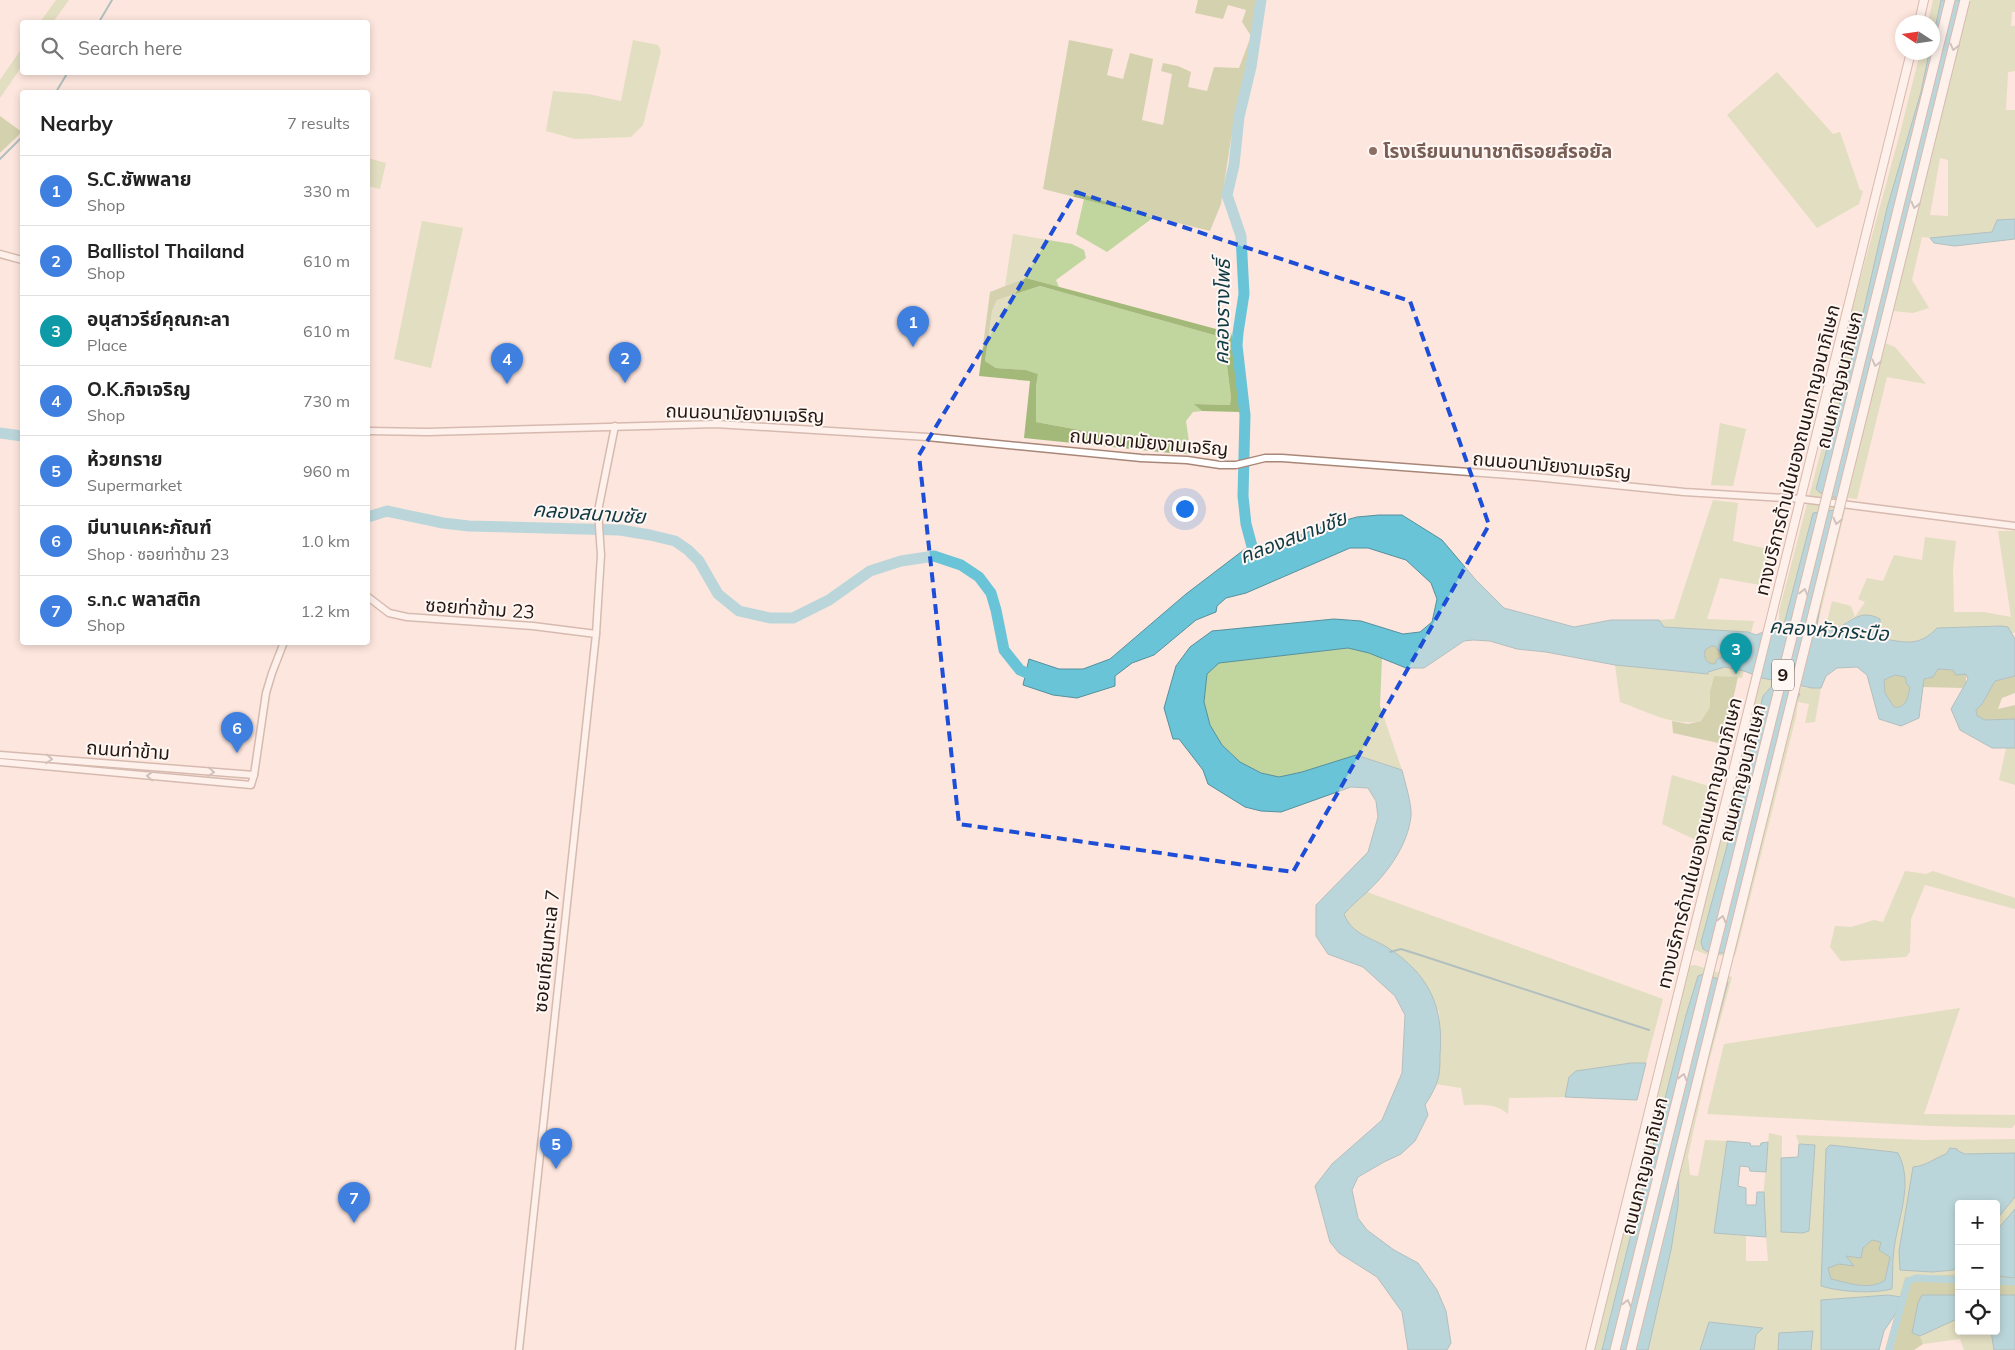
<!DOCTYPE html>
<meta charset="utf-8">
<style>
body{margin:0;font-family:Mulish,"Noto Sans Thai",sans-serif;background:#f2f2f2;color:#222}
.controls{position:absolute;right:15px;bottom:15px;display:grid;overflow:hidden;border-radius:5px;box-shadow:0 2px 8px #0003}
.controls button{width:45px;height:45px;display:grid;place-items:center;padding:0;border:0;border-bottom:1px solid #e0e0e0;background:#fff;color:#222;font:25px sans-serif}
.compass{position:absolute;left:1895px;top:15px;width:45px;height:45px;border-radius:50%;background:#fff;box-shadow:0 2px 8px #0003;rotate:282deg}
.you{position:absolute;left:1184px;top:508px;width:18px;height:18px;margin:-12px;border:4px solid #fff;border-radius:50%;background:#1a73e8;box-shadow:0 0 0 8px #1a73e833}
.badge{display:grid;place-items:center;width:32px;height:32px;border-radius:50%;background:#d93025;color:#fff;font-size:16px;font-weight:700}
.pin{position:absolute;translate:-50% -41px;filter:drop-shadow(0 1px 2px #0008)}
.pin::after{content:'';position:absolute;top:26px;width:18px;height:15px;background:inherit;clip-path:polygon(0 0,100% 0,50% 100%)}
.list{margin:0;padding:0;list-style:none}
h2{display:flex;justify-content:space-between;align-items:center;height:65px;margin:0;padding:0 20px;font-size:21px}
h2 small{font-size:16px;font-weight:400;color:#767676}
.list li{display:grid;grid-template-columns:32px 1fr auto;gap:15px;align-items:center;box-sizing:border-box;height:70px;padding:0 20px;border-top:1px solid #e0e0e0}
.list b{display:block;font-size:19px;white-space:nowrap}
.list p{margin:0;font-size:16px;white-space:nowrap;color:#767676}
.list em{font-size:16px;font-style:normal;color:#767676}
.icon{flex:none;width:28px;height:28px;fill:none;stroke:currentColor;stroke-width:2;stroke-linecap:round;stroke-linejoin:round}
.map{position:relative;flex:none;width:2015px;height:1350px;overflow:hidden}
.search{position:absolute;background:#fff;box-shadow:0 2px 8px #0003;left:20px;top:20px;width:350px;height:55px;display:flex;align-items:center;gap:12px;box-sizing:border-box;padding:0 18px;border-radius:5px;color:#767676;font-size:19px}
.panel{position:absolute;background:#fff;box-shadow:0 2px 8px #0003;left:20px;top:90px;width:350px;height:555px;border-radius:5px}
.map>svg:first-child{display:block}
.green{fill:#c1d59f;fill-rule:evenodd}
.forest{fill:#a3b979}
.water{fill:#6ac4d7;stroke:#55909c;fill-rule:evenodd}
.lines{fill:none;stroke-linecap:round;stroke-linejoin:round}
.stream{stroke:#55909c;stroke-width:2}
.canal{stroke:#6ac4d7;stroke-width:7}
.river{stroke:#6ac4d7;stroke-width:11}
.minor-casing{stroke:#a88678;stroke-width:9}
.major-casing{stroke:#a88678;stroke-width:10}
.minor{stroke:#fff;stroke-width:6}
.major{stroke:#fff;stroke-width:8}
.highway-bridge-casing{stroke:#a88678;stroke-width:11;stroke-linecap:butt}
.highway-bridge{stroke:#fff;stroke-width:9}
.oneway{stroke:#9d9794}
.marked{fill:none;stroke:#1d4ed8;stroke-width:4;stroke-dasharray:10 6;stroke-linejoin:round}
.education-dot{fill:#8d6e63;stroke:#fff7f4;stroke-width:2}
.labels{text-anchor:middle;stroke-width:4;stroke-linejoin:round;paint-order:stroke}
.shield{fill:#fff7f4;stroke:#665b56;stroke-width:1}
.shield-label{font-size:18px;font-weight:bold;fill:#251812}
.education-label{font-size:19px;font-weight:bold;fill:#785e54;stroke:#fff7f4;text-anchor:start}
.street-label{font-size:19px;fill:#251812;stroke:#fff7f4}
.water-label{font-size:20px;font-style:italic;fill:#103a43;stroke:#fff7f4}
</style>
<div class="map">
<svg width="2015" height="1350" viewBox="0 0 2015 1350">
<rect width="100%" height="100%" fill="#fde6dd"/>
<g class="green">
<path d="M56 0H69L53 22H40Z"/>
<path d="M1933 0H2015V12H2012L2011 26H2015V71L2008 72 2006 110H2015V219L1997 220 1992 232 1930 238 1922 237 1912 280 1929 308 1913 313 1893 311 1885 343 1895 347 1926 384 1887 377 1857 499 1848 498 1816 632 1835 510 1813 514 1782 633 1779 626V611L1823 443 1852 309 1900 133 1920 53 1932 52V22H1928ZM1940 158 1948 160V216L1930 215Z"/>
<path d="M633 40 658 45 661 51 643 125 631 137 575 139 546 131 553 91 588 94 621 101Z"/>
<path d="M22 48V66L0 98V80Z"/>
<path d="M1777 72 1833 134 1840 132 1860 190 1863 191 1859 204 1817 228 1727 115Z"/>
<path d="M368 158 386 163 380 189 368 186Z"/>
<path d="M1084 199 1154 217 1107 252 1076 234Z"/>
<path d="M422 221 463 228 431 368 394 359Z"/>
<path d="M1013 234 1072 244 1084 250 1086 258 1056 280 1059 287 1026 278 1005 286Z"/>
<path d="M1040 286 1221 337 1225 349 1231 398 1230 405 1195 404 1202 411 1193 412 1186 421 1189 442 1187 454 1171 453V443L1157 440 1123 438 1036 422V387L1038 374 1026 370 996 368 985 361 992 311 997 300Z"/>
<path d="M1720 423 1746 429 1733 486 1711 485Z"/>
<path d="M1713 500 1738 503 1733 541 1772 550 1761 585 1720 578 1707 619 1754 621 1751 633 1664 627 1659 620 1674 619Z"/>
<path d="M1998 531H2015V632L2012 634 2008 627 2001 626 1937 628C1920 646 1907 643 1885 639L1880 630V619L1854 617 1834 630 1825 631 1832 601 1851 606 1855 617 1865 602 1858 599 1867 578 1883 581 1894 555 1922 560 1925 537 1956 541 1953 569 1954 612H1984L2011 617Z"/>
<path d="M1348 648 1369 653 1382 658 1380 706 1402 770 1356 755 1302 772 1279 777 1261 773 1240 762 1222 745 1210 725 1204 702 1207 674 1219 663Z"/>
<path d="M1615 665 1707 674 1708 672 1725 667 1744 671 1742 678 1714 676 1710 691V707L1701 721C1673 727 1646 711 1620 702Z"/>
<path d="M1752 674C1772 682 1799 689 1821 688L1815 722 1805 723 1809 704 1798 702 1796 717 1736 953 1734 957 1705 954 1693 949 1754 704 1746 698Z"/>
<path d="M2006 748H2015V785L1999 780Z"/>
<path d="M1672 775 1715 788 1700 842 1662 824Z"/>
<path d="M1905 871 1926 874 1933 871 2015 898V909L1925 885 1911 919 1910 952 1906 957 1841 961 1830 947 1835 926 1851 927 1874 920 1883 922Z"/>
<path d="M1367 892 1663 999 1646 1063H1631L1569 1077 1565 1097 1509 1098 1508 1114C1496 1103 1479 1105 1464 1105L1461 1088 1436 1084 1441 1048 1439 1012 1388 948 1357 933 1347 924 1344 914 1353 903Z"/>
<path d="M1695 965 1732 977 1708 1065 1688 1156 1690 1175 1698 1176 1705 1140 1727 1141 1714 1233 1746 1236V1261H1768L1763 1198 1769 1133 1782 1136 1781 1232 1815 1145 1799 1144 1796 1135 1923 1140 2015 1139V1209L1996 1231V1204H1959V1274L1905 1277 1901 1297 1888 1295 1821 1300V1350H1811L1813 1331 1779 1333 1778 1350H1754L1756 1335 1762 1329 1710 1322 1700 1350H1593L1689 966ZM1898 1154C1914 1183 1898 1218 1894 1249 1892 1262 1893 1276 1892 1289 1873 1294 1840 1292 1821 1286Z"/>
<path d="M1960 1008 1924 1114 2015 1115V1124L2012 1128 1932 1126 1707 1114 1724 1044Z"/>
<path d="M1959 1318V1331H1991L1994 1350H1964L1960 1339 1923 1344 1920 1336Z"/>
</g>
<g class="forest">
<path d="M1198 0H1259L1250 52 1231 139 1221 204 1210 231 1043 189 1069 40 1113 49 1107 75 1123 79 1130 53 1153 59 1142 120 1163 125 1172 74 1161 71 1163 63 1178 66 1191 72 1188 87 1207 91 1214 67 1239 68 1251 36 1242 22 1246 10 1228 5 1223 19 1195 13Z"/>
<path d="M0 116 22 132 0 153Z"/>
<path d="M1026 278 1231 333 1236 349 1241 405 1240 412 1202 411 1194 404 1230 405 1231 398 1225 349 1221 337 1040 286 997 300 992 311 985 361 996 368 1026 370 1038 374 1036 387V422L1123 438 1157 440 1172 443 1171 453 1024 438 1030 381 979 376 990 292Z"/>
<path d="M1711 646H1715L1719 650 1730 649 1732 653 1717 659 1715 664C1705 665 1704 657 1705 650Z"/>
<path d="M1938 669 1953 670 1966 674V684L1962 688 1923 687 1924 679 1933 677Z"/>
<path d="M1895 675 1905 677 1907 685 1910 687C1908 697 1906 709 1894 707L1885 693 1884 680Z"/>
<path d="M1714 676 1738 677 1723 744 1673 733 1672 721 1688 724 1701 721 1710 707V691Z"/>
<path d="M2015 676V693L2002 698 1998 709 2015 705V719L1985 720 1977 716 1976 710 1982 704 1995 681Z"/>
<path d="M1872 1240 1881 1242 1890 1257 1885 1280C1869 1291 1849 1283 1831 1279L1827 1268 1839 1264 1853 1266 1845 1256 1861 1258 1863 1248Z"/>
<path d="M1959 1274V1295H1922L1912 1333 1920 1336 1923 1344 1914 1350H1885L1905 1277Z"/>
<path d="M1996 1276 2015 1278V1295H1996Z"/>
</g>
<g class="water">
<path d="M1941 0H1968L1845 499C1835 497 1823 497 1816 489L1858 335 1887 208 1921 92 1929 53 1932 52 1933 38Z"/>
<path d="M2015 219V239L1955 246 1934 243 1930 238 1992 232 1997 220Z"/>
<path d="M1835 510 1816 632C1822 631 1830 631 1836 629 1853 620 1861 609 1880 619V630L1885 639C1907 643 1920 646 1937 628L2001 626 2008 627 2015 639V676L1995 681 1982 704 1976 710 1977 716 1985 720 2015 719V748H1992L1960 730 1951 709 1968 679 1966 674 1956 675 1953 670 1938 669 1933 677 1924 679 1919 718 1901 726 1879 719 1867 675 1857 667 1837 668 1826 676 1821 688H1812L1762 678 1744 671 1725 667 1708 672V674L1615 665 1546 652 1517 649 1490 641 1473 640 1464 641 1424 668H1406L1369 653 1348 648 1219 663 1207 674 1204 702 1210 725 1222 745 1240 762 1261 773 1279 777 1302 772 1356 755 1402 770C1405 783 1412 804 1411 816 1408 845 1387 874 1366 893 1358 900 1351 906 1344 914 1352 935 1371 937 1388 948 1429 974 1444 1007 1440 1055 1440 1065 1440 1076 1436 1085 1433 1092 1429 1099 1425 1105L1428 1115 1415 1141 1401 1154 1384 1162 1358 1177 1352 1190 1358 1218 1367 1230 1394 1250 1418 1263 1437 1290 1446 1311 1451 1343 1447 1350H1408L1402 1312 1377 1277 1339 1253 1330 1242 1315 1186 1332 1164 1382 1120 1402 1073 1405 1015 1395 996 1363 967 1328 954 1316 936V905L1368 852 1378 817 1376 801 1368 788 1351 787 1281 812 1261 811 1245 807 1208 784 1203 770 1179 739H1173L1164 708 1176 666 1190 647 1212 631 1334 619 1361 621 1403 634 1420 632 1432 622 1437 599 1431 583 1406 560 1368 548H1350L1246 593 1226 598 1217 606 1216 612 1196 620 1154 655 1132 663 1115 676V686L1077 698 1053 695 1023 685 1029 659 1059 669H1083L1110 659 1186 594 1245 549 1260 551 1321 527 1357 517 1379 515H1402L1442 540 1476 580 1504 608 1574 627 1611 620H1659L1664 627 1748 632 1756 635 1778 626 1782 632 1813 513ZM1711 646H1715L1719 651 1730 649 1732 653 1717 659 1715 664C1705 664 1704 657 1705 650ZM1895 675 1905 677 1907 685 1910 687C1908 697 1906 709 1894 707L1885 693 1884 680Z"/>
<path d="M1772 686H1784L1800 694 1794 704 1757 861 1734 949C1723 954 1714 956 1703 949L1701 942 1727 846 1761 704 1763 696Z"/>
<path d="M1703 974 1728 982 1679 1167 1678 1206 1671 1250 1648 1350H1602L1686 1015 1698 976Z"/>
<path d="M1631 1063H1646L1637 1100 1565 1097 1569 1077 1576 1071Z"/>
<path d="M1727 1141 1750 1143 1751 1146H1760L1761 1143 1768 1142 1766 1172 1750 1171 1749 1167 1740 1166 1738 1186 1746 1188V1205H1756L1757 1192H1764L1766 1237 1714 1233Z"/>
<path d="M1799 1144 1815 1145 1809 1231 1803 1233 1781 1232V1158L1798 1157Z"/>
<path d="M1830 1145 1893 1152 1898 1153C1914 1183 1898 1218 1894 1249 1892 1262 1893 1276 1892 1289 1873 1294 1840 1292 1821 1286L1826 1149ZM1872 1240 1881 1242 1879 1250 1890 1257 1885 1280C1870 1291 1849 1283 1831 1279L1828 1268 1839 1264 1854 1266 1846 1256 1861 1258 1863 1248Z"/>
<path d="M1950 1148 1957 1149 1958 1151 1965 1154 2015 1153V1197L1996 1220V1204H1959V1262L1954 1270 1932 1272 1900 1270 1899 1251 1913 1167C1926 1166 1935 1158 1946 1154Z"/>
<path d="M2015 1209V1278L1996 1276V1231Z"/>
<path d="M1888 1295 1901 1297 1896 1313 1884 1331 1879 1350H1821V1300Z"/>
<path d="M1922 1295H1959V1318L1920 1336 1912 1333 1918 1303Z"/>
<path d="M1996 1295H2015V1350H1994L1991 1331H1996Z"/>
<path d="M1709 1322 1763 1328 1756 1335 1754 1350H1700Z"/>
<path d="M1813 1331 1811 1350H1778L1779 1333Z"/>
</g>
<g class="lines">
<g class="stream">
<path d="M99 22 112 0"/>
<path d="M56 92 68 72"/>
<path d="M0 159 22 137"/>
<path d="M1390 952 1401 949 1420 955 1649 1030"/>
</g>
<g class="canal">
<path d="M1996 1281 2015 1282"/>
<path d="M1889 1350 1908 1281 1916 1278 1959 1280"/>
</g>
<g class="river">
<path d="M0 433 22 436"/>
<path d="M368 517 387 511 443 523 469 526 620 530 650 535 675 541 688 550 699 561 718 594 739 611 770 618H793L829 600 870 571 901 561 934 556 961 565 979 577 991 593 996 610 1004 650 1020 670 1038 678"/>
<path d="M1257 565 1246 524 1243 496 1245 415 1237 345 1238 333 1244 294 1241 236 1227 195 1234 165 1239 117 1251 67 1261 0"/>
</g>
<g class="minor-casing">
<g id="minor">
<path d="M0 254 22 260"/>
<path d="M368 431 428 432 716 424 927 437 1141 458 1187 460 1220 465H1236L1265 458H1282L1535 477 1684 492 1802 499 2015 526"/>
<path d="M368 597 389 613 407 617 533 626 596 634"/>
<path d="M0 755 254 775"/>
<path d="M0 762 251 785 254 775 266 693 272 673 284 642"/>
<path d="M519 1350 596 634 601 555 598 511 615 426"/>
</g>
</g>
<g class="major-casing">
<g id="major">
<path d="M1919 22 1924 0"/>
<path d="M1590 1350 1911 52"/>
</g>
</g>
<use href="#minor" class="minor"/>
<use href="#major" class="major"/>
<g class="highway-bridge-casing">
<g id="highway-bridge">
<path d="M1615 1350 1950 0"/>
<path d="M1631 1350 1965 0"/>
</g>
</g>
<use href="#highway-bridge" class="highway-bridge"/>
</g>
<defs><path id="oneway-chevron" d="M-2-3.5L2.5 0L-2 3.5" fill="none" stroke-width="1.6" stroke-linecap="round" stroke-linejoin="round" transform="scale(1.25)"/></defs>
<g class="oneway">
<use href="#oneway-chevron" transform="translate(1954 47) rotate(104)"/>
<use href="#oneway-chevron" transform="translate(1915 205) rotate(104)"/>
<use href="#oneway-chevron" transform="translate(1876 363) rotate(104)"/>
<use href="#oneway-chevron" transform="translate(1837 521) rotate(104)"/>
<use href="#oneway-chevron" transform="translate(1804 592) rotate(-76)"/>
<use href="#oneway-chevron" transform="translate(49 759) rotate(5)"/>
<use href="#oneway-chevron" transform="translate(211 772) rotate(5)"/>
<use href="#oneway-chevron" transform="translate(150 776) rotate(-177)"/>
<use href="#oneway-chevron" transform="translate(1722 919) rotate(-76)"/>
<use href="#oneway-chevron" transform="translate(1683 1077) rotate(-76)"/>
<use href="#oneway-chevron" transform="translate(1627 1303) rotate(-76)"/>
</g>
<path d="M0 0H2015V1350H0ZM1076 192 1410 301 1489 525 1293 872 959 824 919 455Z" fill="#fde6dd" fill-opacity=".55" fill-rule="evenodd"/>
<path class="marked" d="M1076 192 1410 301 1489 525 1293 872 959 824 919 455Z"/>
<circle class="education-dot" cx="1373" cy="151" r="5"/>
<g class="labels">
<rect class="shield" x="1772" y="659.5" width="22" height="31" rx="4"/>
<g class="shield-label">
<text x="1783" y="681">9</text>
</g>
<g class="education-label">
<text x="1383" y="158">โรงเรียนนานาชาติรอยส์รอยัล</text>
</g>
<g class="street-label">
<text transform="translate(1839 380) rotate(-76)" y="7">ถนนกาญจนาภิเษก</text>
<text transform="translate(745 413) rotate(2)" y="7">ถนนอนามัยงามเจริญ</text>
<text transform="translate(1149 442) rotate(5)" y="7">ถนนอนามัยงามเจริญ</text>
<text transform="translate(1797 450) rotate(-76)" y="7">ทางบริการด้านในของถนนกาญจนาภิเษก</text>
<text transform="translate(1552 465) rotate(5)" y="7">ถนนอนามัยงามเจริญ</text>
<text transform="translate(480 608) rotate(4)" y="7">ซอยท่าข้าม 23</text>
<text transform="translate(128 750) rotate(4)" y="7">ถนนท่าข้าม</text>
<text transform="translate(1742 773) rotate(-76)" y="7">ถนนกาญจนาภิเษก</text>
<text transform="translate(1699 843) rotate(-76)" y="7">ทางบริการด้านในของถนนกาญจนาภิเษก</text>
<text transform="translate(546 951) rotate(-84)" y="7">ซอยเทียนทะเล 7</text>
<text transform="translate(1644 1166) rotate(-76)" y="7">ถนนกาญจนาภิเษก</text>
</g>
<g class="water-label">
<text transform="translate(1222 312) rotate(-89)" y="7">คลองรางโพธิ์</text>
<text transform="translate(589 513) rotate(4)" y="7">คลองสนามชัย</text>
<text transform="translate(1293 537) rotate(-21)" y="7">คลองสนามชัย</text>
<text transform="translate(1829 630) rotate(4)" y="7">คลองหัวกระบือ</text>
</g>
</g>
</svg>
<div class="controls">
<button>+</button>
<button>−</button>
<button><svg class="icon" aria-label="locate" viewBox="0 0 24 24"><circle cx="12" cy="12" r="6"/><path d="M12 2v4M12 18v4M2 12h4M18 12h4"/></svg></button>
</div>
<svg class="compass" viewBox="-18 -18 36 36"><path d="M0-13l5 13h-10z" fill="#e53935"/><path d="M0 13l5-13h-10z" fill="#767676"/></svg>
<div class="you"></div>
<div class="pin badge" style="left:913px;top:347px;background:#3f7fe0">1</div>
<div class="pin badge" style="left:625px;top:383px;background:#3f7fe0">2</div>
<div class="pin badge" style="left:1736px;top:674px;background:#0f9aa8">3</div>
<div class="pin badge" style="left:507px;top:384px;background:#3f7fe0">4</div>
<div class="pin badge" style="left:556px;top:1169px;background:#3f7fe0">5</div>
<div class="pin badge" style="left:237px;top:753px;background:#3f7fe0">6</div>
<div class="pin badge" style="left:354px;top:1223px;background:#3f7fe0">7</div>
<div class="search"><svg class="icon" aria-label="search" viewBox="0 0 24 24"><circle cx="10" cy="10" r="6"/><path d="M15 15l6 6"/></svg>Search here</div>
<section class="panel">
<h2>Nearby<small>7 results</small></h2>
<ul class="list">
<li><span class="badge" style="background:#3f7fe0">1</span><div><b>S.C.ซัพพลาย</b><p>Shop</p></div><em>330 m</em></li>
<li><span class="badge" style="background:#3f7fe0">2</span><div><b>Ballistol Thailand</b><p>Shop</p></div><em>610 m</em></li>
<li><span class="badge" style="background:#0f9aa8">3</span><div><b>อนุสาวรีย์คุณกะลา</b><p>Place</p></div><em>610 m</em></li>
<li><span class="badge" style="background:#3f7fe0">4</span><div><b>O.K.กิจเจริญ</b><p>Shop</p></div><em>730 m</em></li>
<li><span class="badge" style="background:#3f7fe0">5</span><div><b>ห้วยทราย</b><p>Supermarket</p></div><em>960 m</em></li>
<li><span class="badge" style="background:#3f7fe0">6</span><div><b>มีนานเคหะภัณฑ์</b><p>Shop · ซอยท่าข้าม 23</p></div><em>1.0 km</em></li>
<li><span class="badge" style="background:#3f7fe0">7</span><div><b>s.n.c พลาสติก</b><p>Shop</p></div><em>1.2 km</em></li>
</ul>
</section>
</div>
